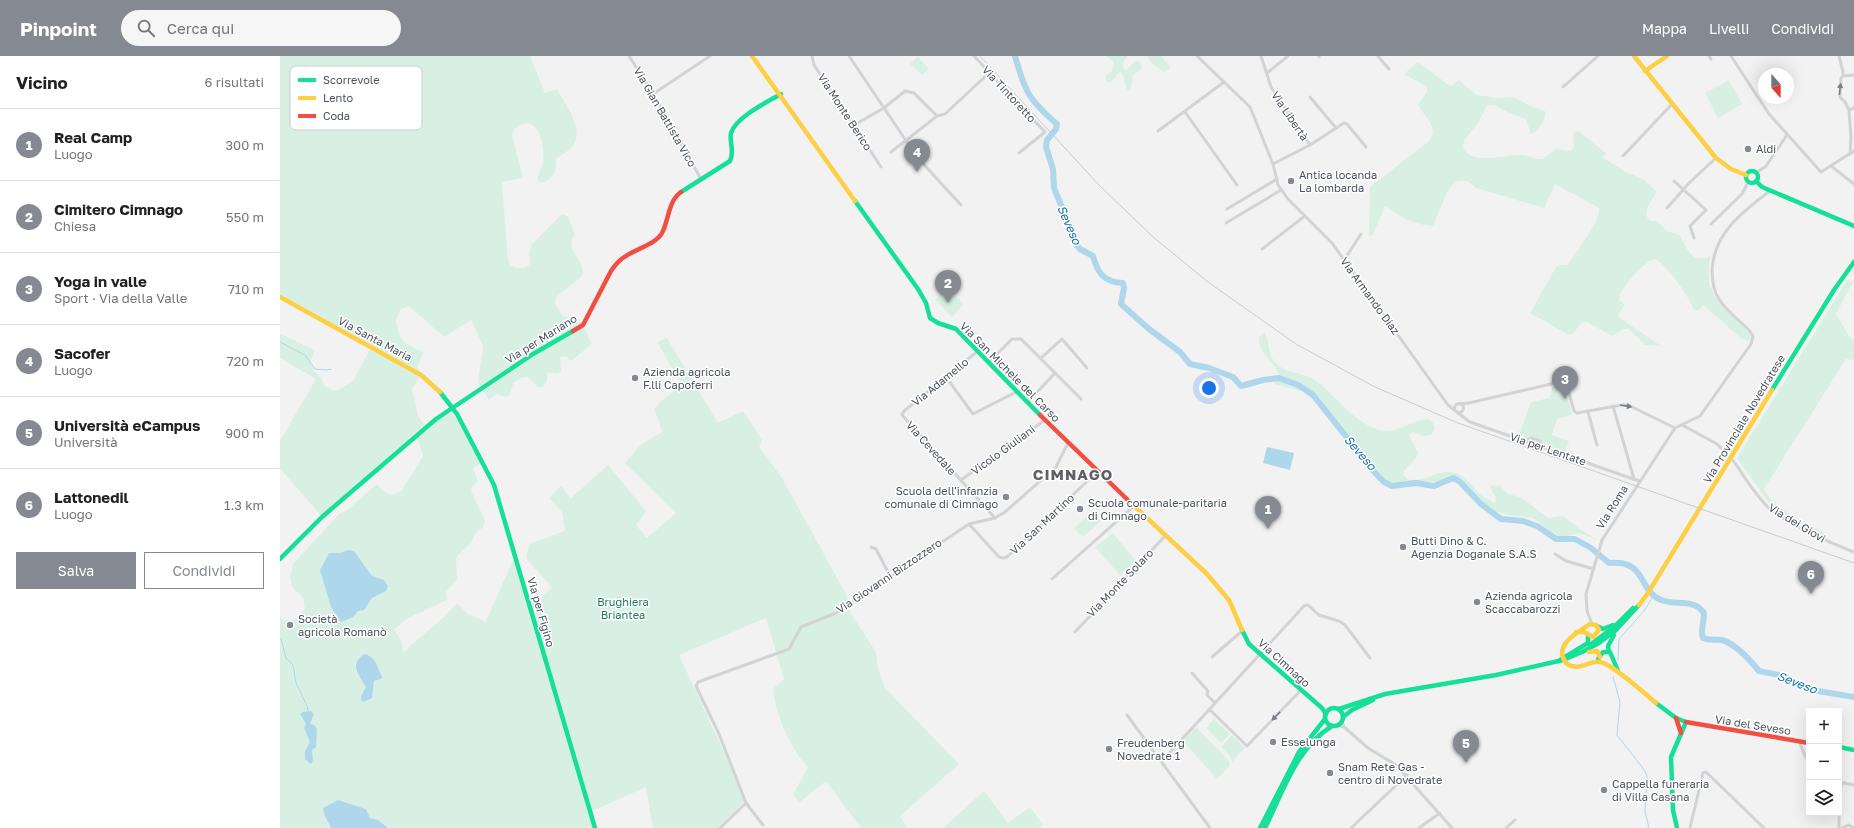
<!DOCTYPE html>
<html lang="it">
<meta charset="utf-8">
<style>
body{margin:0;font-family:"Golos Text",sans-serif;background:#f6f6f6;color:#202124}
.controls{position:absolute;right:12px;bottom:12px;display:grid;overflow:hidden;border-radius:0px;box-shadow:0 4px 16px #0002}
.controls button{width:36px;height:36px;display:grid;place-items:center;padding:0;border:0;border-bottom:1px solid #e0e0e0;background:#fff;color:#202124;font:20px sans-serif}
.compass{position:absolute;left:1478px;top:12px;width:36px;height:36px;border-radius:50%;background:#fff;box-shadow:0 4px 16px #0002;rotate:159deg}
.you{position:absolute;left:929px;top:332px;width:14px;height:14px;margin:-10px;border:3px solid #fff;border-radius:50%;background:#1a73e8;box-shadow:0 0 0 6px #1a73e833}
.badge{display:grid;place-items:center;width:26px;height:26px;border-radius:50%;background:#858a92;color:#fff;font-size:13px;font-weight:700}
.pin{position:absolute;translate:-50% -33px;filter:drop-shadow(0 1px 2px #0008)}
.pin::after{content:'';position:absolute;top:21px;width:14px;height:12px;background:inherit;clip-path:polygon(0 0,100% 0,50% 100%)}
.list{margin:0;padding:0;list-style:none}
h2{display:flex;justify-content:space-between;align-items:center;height:52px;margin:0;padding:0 16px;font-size:17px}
h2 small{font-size:13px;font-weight:400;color:#757577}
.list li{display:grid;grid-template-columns:26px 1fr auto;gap:12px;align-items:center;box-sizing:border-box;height:72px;padding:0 16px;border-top:1px solid #e0e0e0}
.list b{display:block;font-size:15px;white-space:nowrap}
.list p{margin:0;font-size:13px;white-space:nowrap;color:#757577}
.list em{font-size:13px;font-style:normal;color:#757577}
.actions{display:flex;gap:8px;padding:12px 16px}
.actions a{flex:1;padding:9px 0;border:1px solid #858a92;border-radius:0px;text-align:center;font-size:14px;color:#858a92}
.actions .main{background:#858a92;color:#fff}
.icon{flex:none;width:22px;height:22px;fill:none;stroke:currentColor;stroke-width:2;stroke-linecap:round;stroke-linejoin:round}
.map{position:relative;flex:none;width:1574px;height:772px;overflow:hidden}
header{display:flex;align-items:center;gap:24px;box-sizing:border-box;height:56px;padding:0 20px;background:#858a92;color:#fff}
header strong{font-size:19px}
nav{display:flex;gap:22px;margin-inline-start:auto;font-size:14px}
.search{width:280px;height:36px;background:#f6f6f6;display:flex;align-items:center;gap:10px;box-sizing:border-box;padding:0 14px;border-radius:22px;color:#757577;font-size:15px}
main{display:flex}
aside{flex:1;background:#fff}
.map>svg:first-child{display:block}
.green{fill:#d8f0e4;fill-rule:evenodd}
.water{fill:#afd7eb}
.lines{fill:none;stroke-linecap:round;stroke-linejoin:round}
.stream{stroke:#afd7eb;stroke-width:1}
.river{stroke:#afd7eb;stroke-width:6}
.street-tunnel{stroke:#d0d2d4;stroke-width:3;stroke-dasharray:3 1.5;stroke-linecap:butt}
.street{stroke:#d1d3d5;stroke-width:3}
.fast{stroke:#16e098;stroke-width:4.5}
.slow{stroke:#ffcf43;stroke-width:4.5}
.jam{stroke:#f24e42;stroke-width:4.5}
.rail{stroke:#cacbcd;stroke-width:1}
.oneway{fill:#797f88}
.poi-dot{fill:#858a92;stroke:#fff;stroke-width:1.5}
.labels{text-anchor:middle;stroke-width:3;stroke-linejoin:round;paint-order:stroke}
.street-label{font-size:11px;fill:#4a525e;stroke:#fff}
.poi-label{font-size:11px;fill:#4a525e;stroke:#fff;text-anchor:start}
.park-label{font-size:11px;fill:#1c7d5a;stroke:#fff}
.water-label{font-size:12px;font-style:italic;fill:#1474a7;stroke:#fff}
.district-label{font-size:15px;font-weight:bold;letter-spacing:1px;fill:#5e6066;stroke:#fff}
.key{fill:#fff;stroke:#c9cbcf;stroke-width:1}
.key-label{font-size:11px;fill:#4a525e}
</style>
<header>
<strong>Pinpoint</strong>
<div class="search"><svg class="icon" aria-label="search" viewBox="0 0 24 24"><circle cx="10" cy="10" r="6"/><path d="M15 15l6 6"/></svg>Cerca qui</div>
<nav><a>Mappa</a><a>Livelli</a><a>Condividi</a></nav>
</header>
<main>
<aside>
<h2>Vicino<small>6 risultati</small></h2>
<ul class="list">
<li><span class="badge">1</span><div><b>Real Camp</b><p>Luogo</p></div><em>300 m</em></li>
<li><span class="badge">2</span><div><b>Cimitero Cimnago</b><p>Chiesa</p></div><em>550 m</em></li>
<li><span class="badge">3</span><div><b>Yoga in valle</b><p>Sport · Via della Valle</p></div><em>710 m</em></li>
<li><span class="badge">4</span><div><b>Sacofer</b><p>Luogo</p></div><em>720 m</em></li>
<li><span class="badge">5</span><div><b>Università eCampus</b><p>Università</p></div><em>900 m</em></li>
<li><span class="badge">6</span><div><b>Lattonedil</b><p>Luogo</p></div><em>1.3 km</em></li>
</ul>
<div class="actions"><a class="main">Salva</a><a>Condividi</a></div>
</aside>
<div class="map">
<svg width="1574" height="772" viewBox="0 0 1574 772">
<rect width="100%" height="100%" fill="#f2f2f2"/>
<g class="green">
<path d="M0 0H250L265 37 277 33C285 48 306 74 292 91 288 96 281 98 276 103 276 116 275 121 262 127L258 126C256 119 263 112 263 105 264 97 262 85 259 77 253 63 236 65 232 79L243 122 222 126 228 204 230 209 235 212H245L250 208 249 196 252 188 282 158 288 160 295 179C282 193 309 206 301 221L276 241 275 247 283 260 301 266 312 288 291 305 286 300 280 301 281 316 277 318 267 316V325L263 331H258L247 321 241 322 234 326 229 340 226 341 216 338 209 344 198 326 203 290 191 264 164 281 129 250 121 253 116 264C120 286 124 288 144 296L137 310 141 319 132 333 138 360 144 369 41 460 0 412V385L36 323 0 302V278L35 294 30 306 34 314 41 322 44 329 51 334H58L74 324 91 291 0 241Z"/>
<path d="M826 0H847L842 8 844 13 846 15 856 4 860 6 862 12 853 19 851 33 849 35C843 31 846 22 841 16L838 17 831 27 826 25V20L832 15 834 6Z"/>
<path d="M867 0H881L891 12 884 16 873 8Z"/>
<path d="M638 1 649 13 642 19 630 8Z"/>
<path d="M1138 6 1170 30 1179 24 1196 39 1219 42 1234 41 1248 49 1265 55C1267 63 1259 75 1251 78L1246 63 1229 57 1214 49 1207 50 1198 67 1184 85 1183 92C1193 111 1229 97 1245 99 1251 100 1257 104 1263 103L1276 93 1291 95 1294 91 1293 78 1295 75H1299L1326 97 1322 101 1346 116 1363 123 1377 136C1372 144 1361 157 1370 165H1377L1387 175 1400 179C1407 193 1412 209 1431 200 1421 238 1444 252 1469 276L1471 282 1468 285 1461 282 1423 249 1419 254H1414C1408 239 1389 211 1375 203 1364 205 1338 234 1339 244L1345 249 1338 259 1340 262 1381 290 1365 289 1349 273H1344L1332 280 1307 266 1301 267 1293 278H1287L1250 257 1276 211 1280 209H1288C1295 197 1322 164 1319 152L1275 128 1264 152 1196 132 1187 125H1178L1172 129 1167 136 1153 170C1134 169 1121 161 1105 150L1093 179 1089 180 1090 131 1149 85C1160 70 1143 61 1138 48L1147 36V31L1124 18Z"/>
<path d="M1449 24 1462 48 1438 62 1425 37Z"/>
<path d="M1567 224 1573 226 1556 258 1570 282 1574 283V304L1566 303 1484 433C1495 455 1525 466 1545 477L1544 482 1504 459 1492 451 1457 402Z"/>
<path d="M663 236 669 240 672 237 684 248 672 261 655 244Z"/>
<path d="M984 276C989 283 988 292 991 300 1000 318 1018 315 1034 323 1054 338 1081 375 1107 375 1121 375 1134 363 1148 363L1153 367 1155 373 1151 379 1144 380 1133 376 1129 379 1138 397 1136 402 1124 415 1123 418 1127 423C1143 428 1158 412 1176 417 1186 420 1193 432 1201 439 1205 442 1210 444 1215 447L1216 442 1209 430 1220 429C1230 444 1233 436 1243 443 1252 449 1260 456 1269 462L1283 460 1301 474 1318 484 1299 477 1282 481H1276L1254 462 1228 459 1212 454 1202 446 1174 421C1168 420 1162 424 1156 425 1150 427 1144 424 1138 425 1119 427 1109 434 1096 415L1094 416 1039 348 1022 335 994 328 999 320C995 305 978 299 979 281Z"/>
<path d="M387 282 438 367 463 355 482 384 479 390 502 422 567 540 570 556 596 596 598 612 605 632 679 708 620 760 627 772H581L546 725 519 747 513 738 528 712C510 691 496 660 493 633L504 623 486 562 399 599 466 744 438 772H373L366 731 310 756 250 550 272 532 246 502 249 488 285 475 282 456 269 442 281 430 291 442 328 409 366 455 356 469 367 482 396 457 345 407 360 389 382 376 379 365 374 353 380 346 402 329 377 286Z"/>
<path d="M1284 329 1292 359 1277 363 1272 379 1289 385 1285 396 1239 379 1251 346 1270 342 1272 331Z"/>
<path d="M168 356 174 359 202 406 193 413 198 425 193 429 191 435 205 464 203 471 195 478 191 487 178 499 176 503 177 524 166 535 167 544 126 563 114 573 122 586 123 596 165 560 177 547 188 558 203 564 205 567 234 502 314 772H108L98 764 90 762 86 753 58 744 44 758 51 772H0V561L4 564 17 563 25 553 23 542 12 531 10 521 13 508 59 458 67 454 97 428 103 435 111 439 121 436 143 400 137 380ZM84 598 90 599 94 604 103 622 94 625 92 642 83 646 81 640 86 631C78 617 68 609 84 598Z"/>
<path d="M813 455 821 465 803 481 794 472Z"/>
<path d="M833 477 856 505 840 519 815 491Z"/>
<path d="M934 663 950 678 941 687 926 672Z"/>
<path d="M916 671 949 705 950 710 937 723 903 685Z"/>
<path d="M952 679 965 692 952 706 950 700 941 691Z"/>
<path d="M704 735 728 767 750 751 763 769 759 772H663Z"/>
</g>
<g class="water">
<path d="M987 391 1014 397 1010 414 983 407Z"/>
<path d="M68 494 74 495 92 520 104 524 108 530 106 535 92 542 84 554 78 555 73 561 61 566 51 551 40 514 49 497H60Z"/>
<path d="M84 598C96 599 98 614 103 622L94 625 92 642 83 646 81 644V640L86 631C78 618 69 608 84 598Z"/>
<path d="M31 655 34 658 30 668 34 669 37 673 36 691 32 694 33 704 31 708 25 703V695L30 686 24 672 26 668 20 658 23 656Z"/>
<path d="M58 744 86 753 90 762 98 764 108 772H51L44 758 43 752Z"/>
</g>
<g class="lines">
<g class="stream">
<path d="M0 286 25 299 35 313 46 314 51 313"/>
<path d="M1 583 6 602 13 609 16 627 27 650 28 655"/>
<path d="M1338 605 1339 583 1364 555 1374 539"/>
<path d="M1333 621 1340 646 1337 679 1365 715 1367 720 1365 756 1369 772"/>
</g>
<path class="river" d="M735 0C745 36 749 44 777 68L776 73 767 84 766 91 773 113 774 132 785 159 794 186 800 193 813 200C818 218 824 226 843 227L844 232 841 248 869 273 900 296 910 308 929 312 953 321 961 330 983 324 999 322 1018 329 1033 339 1096 418 1104 426 1112 430 1136 427 1154 430 1173 422 1179 425 1201 448 1221 463 1243 465 1257 470 1276 483H1295L1311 492 1329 507C1368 504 1357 534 1381 544 1396 550 1414 542 1424 557 1424 567 1420 573 1423 582 1430 585 1435 583 1442 584 1456 588 1470 604 1479 615L1504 620 1517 628 1538 635 1574 641"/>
<path class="street-tunnel" d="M1446 397 1455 407"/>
<g class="street">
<path d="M349 0 373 38 421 123"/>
<path d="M532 0 534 9 601 111"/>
<path d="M569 0 637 101 681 149"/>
<path d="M694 0 765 76 739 97"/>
<path d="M917 0 970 51 993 108 998 129 1008 143 1052 187 1168 349 1174 354"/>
<path d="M981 0 991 31 1030 89"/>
<path d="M1039 0V1"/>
<path d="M1098 0 1109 13"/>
<path d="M1429 0 1431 3"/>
<path d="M1451 0 1489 58 1541 116 1574 95"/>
<path d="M1559 0 1563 16V20"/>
<path d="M987 17 1008 0"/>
<path d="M1283 31 1318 0"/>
<path d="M373 38 430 0"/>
<path d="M1030 41 1056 72"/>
<path d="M1569 54 1565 46 1560 41 1561 22 1563 20 1574 19"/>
<path d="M905 56 957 129"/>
<path d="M574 69 604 52 625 35 634 37 657 60 665 58 709 17"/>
<path d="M878 75 944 26"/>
<path d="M611 96 657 60"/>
<path d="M1570 98 1571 82 1569 54 1574 52"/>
<path d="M1343 100 1392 48"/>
<path d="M993 108 1030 89 1064 67 1067 68 1086 91"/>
<path d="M1551 110 1574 128"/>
<path d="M1476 117 1486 110 1507 79"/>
<path d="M1394 125 1426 154 1410 170 1414 182"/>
<path d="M1387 152 1410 126 1436 102"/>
<path d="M947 153 997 123"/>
<path d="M946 167 1001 134"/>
<path d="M1431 168 1462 138 1468 126"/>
<path d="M982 193 1025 160"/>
<path d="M1064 204 1081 178"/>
<path d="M698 295 624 355 622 359 715 462"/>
<path d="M761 302 782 283 807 312"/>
<path d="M709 306 732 283H741L801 343"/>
<path d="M666 321 693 358 738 335"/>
<path d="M748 346 775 317"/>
<circle cx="1179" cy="352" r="4.5"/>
<path d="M1179 348 1189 347 1284 325 1286 326 1294 355 1297 357 1342 349H1348L1395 372"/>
<path d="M1333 350 1354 423"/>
<path d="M1308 356 1317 389"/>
<path d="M1178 357 1190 366 1359 425"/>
<path d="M1402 369 1437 388 1446 397"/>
<path d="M1245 385 1252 382 1260 385 1263 391"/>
<path d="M1455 407C1466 423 1475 439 1489 452 1505 467 1553 488 1574 496"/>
<path d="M681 424 765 364"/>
<path d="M689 468 719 501 723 502 727 501 818 415"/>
<path d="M591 491 596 493 610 520"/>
<path d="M1275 498 1286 505 1314 513"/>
<path d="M772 523 855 449"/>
<path d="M1312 568 1307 555 1306 538 1322 484 1395 372 1420 360 1471 288 1473 280 1469 274C1459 264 1446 255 1439 243 1433 235 1432 223 1432 213 1435 175 1463 156 1491 134"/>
<path d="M795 576 886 479"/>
<path d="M932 601 962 575"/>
<path d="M912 617 928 635 927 639 935 647"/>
<path d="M929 653 967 690 1021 634"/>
<path d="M847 659 930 772"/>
<path d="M1058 669 1064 671 1062 666"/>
<path d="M1064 671 1088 692 1116 709 1172 772"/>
<path d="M1519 685 1525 700 1529 705"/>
<path d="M882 705 1024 550 1028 549 1039 559 1059 565 1065 569 1090 602"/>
<path d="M1559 726 1574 729"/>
<path d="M1559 737 1562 727"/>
<path d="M466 747 483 769"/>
<path d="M1559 757V772"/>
<path d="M440 772 466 747 439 678 416 630 418 626 509 593 521 571 556 557 689 468 715 462 725 456 776 411 788 387"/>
<path d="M1071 772 1127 719"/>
<path d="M1139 772 1160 757"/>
<path d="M1226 772 1235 764"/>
<path d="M1410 772 1423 717 1426 716 1484 772"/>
<path d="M1562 772 1569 769 1574 772"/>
</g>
<g class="fast">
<circle cx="1472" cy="121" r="6"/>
<path d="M1476 125 1482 131 1574 170"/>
<path d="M401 136 450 105C455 95 449 86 451 77 456 61 487 46 501 38"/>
<path d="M575 145 638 233 646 247 650 262 658 267 676 273 760 359"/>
<path d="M1492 334 1554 234 1574 206"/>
<path d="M160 336 177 358 214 429 315 772"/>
<path d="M0 503 42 461 156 363 253 298 293 275"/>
<path d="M1317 570 1323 573 1333 569"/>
<path d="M962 574 969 588 1042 652 1046 658"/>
<path d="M1310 589 1335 570 1353 552"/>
<path d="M1329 596 1328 590 1334 579"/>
<path d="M1318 603 1323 596H1330L1338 615"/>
<path d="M1280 604 1308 587V580"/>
<path d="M1376 647 1396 662 1406 666 1391 701 1393 754 1397 772"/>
<circle cx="1054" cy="661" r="9"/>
<path d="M1059 653 1105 638 1216 619 1283 604 1302 596 1319 587 1336 574 1359 549"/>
<path d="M1063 661 1072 654 1093 644"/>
<path d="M1559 691 1574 694"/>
<path d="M980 772 1019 696 1045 663"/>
<path d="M985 772C1003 736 1016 692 1052 670"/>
</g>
<g class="slow">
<path d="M472 0 575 145"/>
<path d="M1354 0 1436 102 1451 113 1466 119"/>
<path d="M1365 15 1387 0"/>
<path d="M0 241 141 319 160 336"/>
<path d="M852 448 926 517 949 544 962 574"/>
<path d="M1359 549 1368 537 1492 334"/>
<path d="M1296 576H1304L1313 581 1319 574 1316 569 1310 568C1298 576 1271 590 1287 608 1300 616 1308 604 1320 606 1334 609 1364 637 1376 647"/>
<path d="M1309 596 1317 595 1320 601"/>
</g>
<g class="jam">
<path d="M293 275 303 269 331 215C335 209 340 203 346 200 356 193 376 188 382 177 389 164 388 145 401 136"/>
<path d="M760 359 852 448"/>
<path d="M1396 662 1401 677"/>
<path d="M1406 666 1529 687"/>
</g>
<path class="rail" d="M700 0 819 129 872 180 928 226 1016 288 1095 331 1178 367 1574 507"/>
</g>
<defs><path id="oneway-solid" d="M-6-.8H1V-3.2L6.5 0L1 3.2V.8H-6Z"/></defs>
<g class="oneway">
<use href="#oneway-solid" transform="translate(1560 33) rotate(-84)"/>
<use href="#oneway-solid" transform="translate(1346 350) rotate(9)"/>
<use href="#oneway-solid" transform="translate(996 660) rotate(134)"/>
</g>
<g class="poi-dot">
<circle cx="1468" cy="93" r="4"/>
<circle cx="1011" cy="125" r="4"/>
<circle cx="355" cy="322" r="4"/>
<circle cx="726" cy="441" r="4"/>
<circle cx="800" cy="453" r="4"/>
<circle cx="1123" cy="491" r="4"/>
<circle cx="1197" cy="546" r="4"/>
<circle cx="10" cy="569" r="4"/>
<circle cx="993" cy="686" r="4"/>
<circle cx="829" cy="693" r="4"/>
<circle cx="1050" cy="717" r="4"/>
<circle cx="1324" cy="734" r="4"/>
</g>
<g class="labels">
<g class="street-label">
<text transform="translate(729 38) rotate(47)" y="4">Via Tintoretto</text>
<text transform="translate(565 56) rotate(57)" y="4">Via Monte Berico</text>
<text transform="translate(1010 60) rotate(56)" y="4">Via Libertà</text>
<text transform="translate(385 61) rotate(60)" y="4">Via Gian Battista Vico</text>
<text transform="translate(1090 240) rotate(54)" y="4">Via Armando Diaz</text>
<text transform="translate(95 283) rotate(28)" y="4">Via Santa Maria</text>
<text transform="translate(261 283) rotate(-32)" y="4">Via per Mariano</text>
<text transform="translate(730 316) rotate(45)" y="4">Via San Michele del Carso</text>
<text transform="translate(660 326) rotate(-39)" y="4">Via Adamello</text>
<text transform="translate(1464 363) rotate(-59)" y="4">Via Provinciale Novedratese</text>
<text transform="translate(651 392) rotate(48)" y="4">Via Cevedale</text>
<text transform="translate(1268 393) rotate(19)" y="4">Via per Lentate</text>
<text transform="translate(723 394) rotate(-36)" y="4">Vicolo Giuliani</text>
<text transform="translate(1332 451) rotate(-58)" y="4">Via Roma</text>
<text transform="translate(1517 467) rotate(31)" y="4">Via dei Giovi</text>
<text transform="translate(762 468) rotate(-43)" y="4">Via San Martino</text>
<text transform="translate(609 520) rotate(-34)" y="4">Via Giovanni Bizzozzero</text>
<text transform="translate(840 527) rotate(-46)" y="4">Via Monte Solaro</text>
<text transform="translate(261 556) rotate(74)" y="4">Via per Figino</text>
<text transform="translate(1004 607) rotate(42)" y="4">Via Cimnago</text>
<text transform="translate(1473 669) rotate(9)" y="4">Via del Seveso</text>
</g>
<g class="poi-label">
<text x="1476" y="97">Aldi</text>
<text x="1019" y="123">Antica locanda<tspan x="1019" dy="13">La lombarda</tspan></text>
<text x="363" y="320">Azienda agricola<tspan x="363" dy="13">F.lli Capoferri</tspan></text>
<text x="718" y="439" text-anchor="end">Scuola dell'infanzia<tspan x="718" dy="13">comunale di Cimnago</tspan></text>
<text x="808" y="451">Scuola comunale-paritaria<tspan x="808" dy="13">di Cimnago</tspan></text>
<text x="1131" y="489">Butti Dino &amp; C.<tspan x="1131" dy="13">Agenzia Doganale S.A.S</tspan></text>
<text x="1205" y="544">Azienda agricola<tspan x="1205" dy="13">Scaccabarozzi</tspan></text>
<text x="18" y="567">Società<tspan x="18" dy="13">agricola Romanò</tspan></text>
<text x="1001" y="690">Esselunga</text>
<text x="837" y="691">Freudenberg<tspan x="837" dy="13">Novedrate 1</tspan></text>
<text x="1058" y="715">Snam Rete Gas -<tspan x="1058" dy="13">centro di Novedrate</tspan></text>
<text x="1332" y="732">Cappella funeraria<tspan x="1332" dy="13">di Villa Casana</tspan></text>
</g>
<g class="park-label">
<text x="343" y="550">Brughiera<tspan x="343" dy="13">Briantea</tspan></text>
</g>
<g class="water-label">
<text transform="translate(789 169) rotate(66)" y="4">Seveso</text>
<text transform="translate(1080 397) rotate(49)" y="4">Seveso</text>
<text transform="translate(1517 627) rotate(21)" y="4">Seveso</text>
</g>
<g class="district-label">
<text x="793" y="424">CIMNAGO</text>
</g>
</g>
<rect x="10" y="10" width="132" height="64" rx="6" class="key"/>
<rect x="18" y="22" width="18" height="4" fill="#16e098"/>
<rect x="18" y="40" width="18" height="4" fill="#ffcf43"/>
<rect x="18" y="58" width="18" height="4" fill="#f24e42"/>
<g class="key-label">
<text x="43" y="28">Scorrevole</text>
<text x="43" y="46">Lento</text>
<text x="43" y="64">Coda</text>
</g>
</svg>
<div class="controls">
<button>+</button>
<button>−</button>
<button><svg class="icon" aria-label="layers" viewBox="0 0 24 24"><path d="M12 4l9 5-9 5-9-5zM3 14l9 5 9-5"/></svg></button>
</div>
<svg class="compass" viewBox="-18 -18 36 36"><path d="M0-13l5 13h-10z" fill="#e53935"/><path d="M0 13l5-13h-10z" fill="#757577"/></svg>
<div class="you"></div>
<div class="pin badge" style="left:988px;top:473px">1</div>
<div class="pin badge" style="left:668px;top:247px">2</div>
<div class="pin badge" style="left:1285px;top:343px">3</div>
<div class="pin badge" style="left:637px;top:116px">4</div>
<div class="pin badge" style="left:1186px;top:707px">5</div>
<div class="pin badge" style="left:1531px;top:538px">6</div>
</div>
</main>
